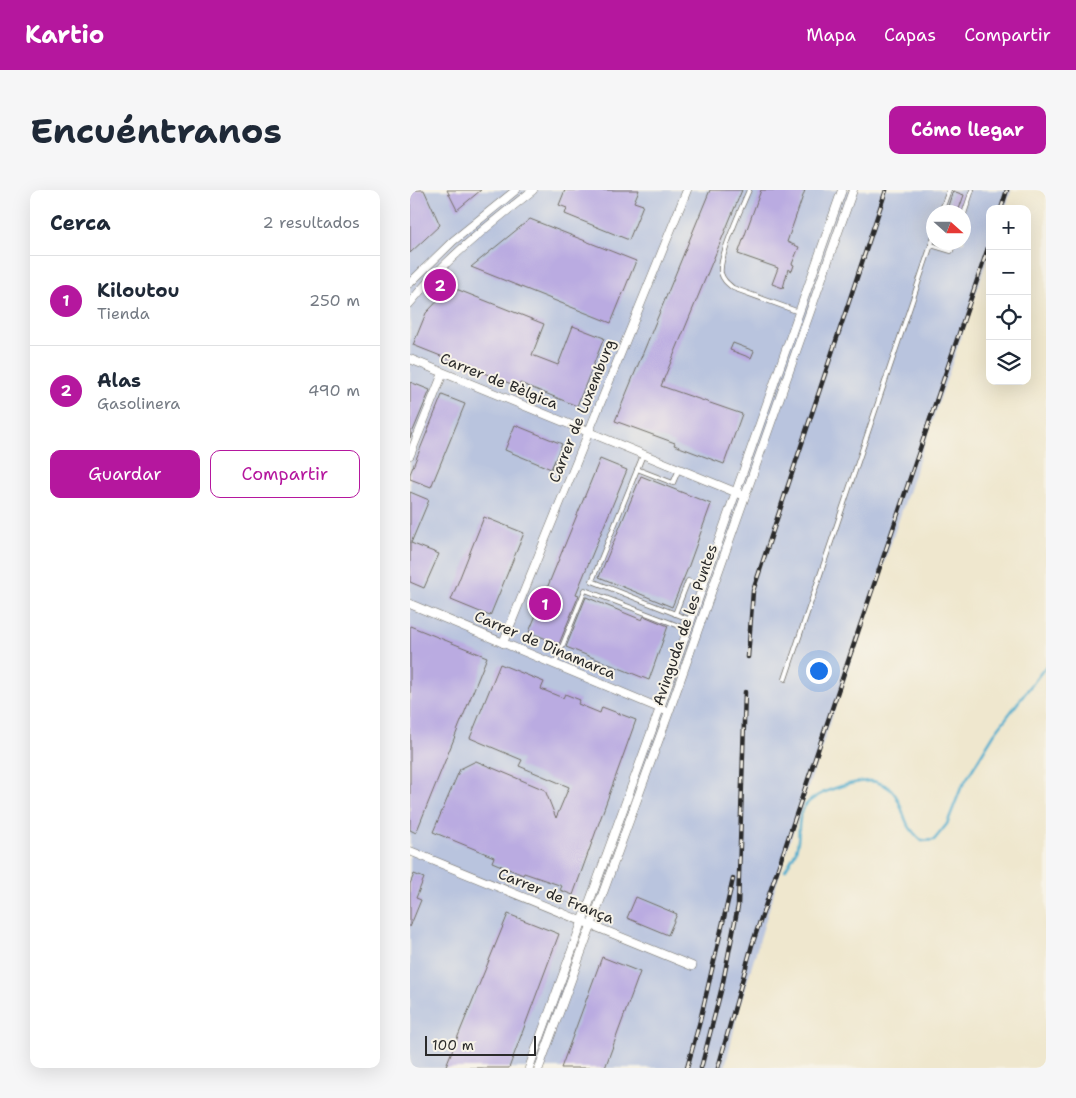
<!DOCTYPE html>
<html lang="es">
<meta charset="utf-8">
<style>
body{margin:0;font-family:"Shantell Sans",sans-serif;background:#f6f6f7;color:#1f2937}
.controls{position:absolute;right:15px;top:15px;display:grid;overflow:hidden;border-radius:10px;box-shadow:0 5px 20px #0002}
.controls button{width:45px;height:45px;display:grid;place-items:center;padding:0;border:0;border-bottom:1px solid #e0e1e3;background:#fff;color:#1f2937;font:25px sans-serif}
.compass{position:absolute;left:516px;top:15px;width:45px;height:45px;border-radius:50%;background:#fff;box-shadow:0 5px 20px #0002;rotate:111deg}
.scale{position:absolute;left:15px;bottom:12px;width:111px;box-sizing:border-box;padding-left:5px;border:2px solid #2b2b2b;border-top:0;font-size:14px;line-height:18px;white-space:nowrap;color:#2b2b2b;-webkit-text-stroke:4px #f7f3e8;paint-order:stroke}
.you{position:absolute;left:408px;top:480px;width:18px;height:18px;margin:-12px;border:4px solid #fff;border-radius:50%;background:#1a73e8;box-shadow:0 0 0 8px #1a73e833}
.badge{display:grid;place-items:center;width:32px;height:32px;border-radius:50%;background:#b5179e;color:#fff;font-size:16px;font-weight:700}
.pin{position:absolute;translate:-50% -50%;border:2px solid #fff;box-shadow:0 1px 5px #0006}
.list{margin:0;padding:0;list-style:none}
h2{display:flex;justify-content:space-between;align-items:center;height:65px;margin:0;padding:0 20px;font-size:21px}
h2 small{font-size:16px;font-weight:400;color:#747a83}
.list li{display:grid;grid-template-columns:32px 1fr auto;gap:15px;align-items:center;box-sizing:border-box;height:90px;padding:0 20px;border-top:1px solid #e0e1e3}
.list b{display:block;font-size:19px;white-space:nowrap}
.list p{margin:0;font-size:16px;white-space:nowrap;color:#747a83}
.list em{font-size:16px;font-style:normal;color:#747a83}
.actions{display:flex;gap:10px;padding:15px 20px}
.actions a{flex:1;padding:11px 0;border:1px solid #b5179e;border-radius:10px;text-align:center;font-size:18px;color:#b5179e}
.actions .main{background:#b5179e;color:#fff}
.icon{flex:none;width:28px;height:28px;fill:none;stroke:currentColor;stroke-width:2;stroke-linecap:round;stroke-linejoin:round}
.map{position:relative;flex:none;width:636px;height:878px;overflow:hidden;border-radius:10px}
header{display:flex;align-items:center;gap:30px;box-sizing:border-box;height:70px;padding:0 25px;background:#b5179e;color:#fff}
header strong{font-size:24px}
nav{display:flex;gap:28px;margin-inline-start:auto;font-size:18px}
.intro{display:flex;align-items:center;justify-content:space-between;box-sizing:border-box;height:120px;padding:0 30px}
h1{margin:0;font-size:35px}
.button{padding:12px 22px;border-radius:10px;background:#b5179e;color:#fff;font-size:18px;font-weight:700}
main{display:flex;gap:30px;padding:0 30px}
aside{flex:1;background:#fff;border-radius:10px;box-shadow:0 5px 20px #0002}
.map>svg:first-child{display:block}
.industrial{fill:#b9c4de;fill-rule:evenodd}
.lines{fill:none;stroke-linecap:round;stroke-linejoin:round}
.stream{stroke:#50adce;stroke-width:2.5}
.building{fill:#baabe1}
.service-casing{stroke:#706d64;stroke-width:5.5}
.minor-casing{stroke:#706d64;stroke-width:9}
.service{stroke:#fff;stroke-width:4}
.minor{stroke:#fff;stroke-width:8}
.rail-casing{stroke:#2b2b2b;stroke-width:4.5}
.rail{stroke:#f7f3e8;stroke-width:2.5;stroke-dasharray:8;stroke-linecap:butt}
.labels{text-anchor:middle;stroke-width:4;stroke-linejoin:round;paint-order:stroke}
.street-label{font-size:15px;fill:#2b2b2b;stroke:#f7f3e8}
</style>
<header>
<strong>Kartio</strong>
<nav><a>Mapa</a><a>Capas</a><a>Compartir</a></nav>
</header>
<div class="intro"><h1>Encuéntranos</h1><a class="button">Cómo llegar</a></div>
<main>
<aside>
<h2>Cerca<small>2 resultados</small></h2>
<ul class="list">
<li><span class="badge">1</span><div><b>Kiloutou</b><p>Tienda</p></div><em>250 m</em></li>
<li><span class="badge">2</span><div><b>Alas</b><p>Gasolinera</p></div><em>490 m</em></li>
</ul>
<div class="actions"><a class="main">Guardar</a><a>Compartir</a></div>
</aside>
<div class="map">
<svg width="636" height="878" viewBox="0 0 636 878">
<rect width="100%" height="100%" fill="#f7f3e8"/>
<filter id="ink" filterUnits="userSpaceOnUse"><feTurbulence type="fractalNoise" baseFrequency=".02" numOctaves="2"/><feDisplacementMap in="SourceGraphic" scale="10" xChannelSelector="R" yChannelSelector="G"/><feConvolveMatrix kernelMatrix="1 2 1 2 8 2 1 2 1" color-interpolation-filters="sRGB"/></filter>
<filter id="wash" filterUnits="userSpaceOnUse"><feTurbulence type="fractalNoise" baseFrequency=".0096" numOctaves="4" result="noise"/><feDisplacementMap in="SourceGraphic" scale="20" xChannelSelector="R" yChannelSelector="G"/><feGaussianBlur stdDeviation="1.12" result="paint"/><feColorMatrix in="noise" values="0 0 0 0 0 0 0 0 0 0 0 0 0 0 0 0 0 1.4 0 .05"/><feComposite in="paint" operator="in"/></filter>
<g filter="url(#wash)">
<rect width="100%" height="100%" fill="#efe7ce"/>
<path class="industrial" d="M0 0H601L595 19H580V61L376 662 328 822 315 878H0ZM524 22H554V52H524Z"/>
<g class="lines">
<path class="stream" d="M375 680C379 674 384 667 386 660 391 646 386 632 393 619 402 602 441 592 459 591 467 591 479 596 483 602 491 611 492 623 497 633 501 640 506 646 512 651L524 650 537 634 551 598 584 544 636 476"/>
</g>
<g id="blocks">
<g class="building">
<path d="M0 0H14L30 35 0 63Z"/>
<path d="M37 0H71L47 20Z"/>
<path d="M155 0H229L224 12 233 15 219 50 155 24 157 18 149 15Z"/>
<path d="M300 0H332L251 196 332 224 314 274 264 255 265 253 205 231Z"/>
<path d="M351 0H395L377 52 389 57 382 74 384 75 382 81 378 79 373 98 362 94 368 78 328 64Z"/>
<path d="M543 1 554 5 548 22H536Z"/>
<path d="M120 29 226 71 201 133 61 77Z"/>
<path d="M41 97 134 134 122 165 148 175 163 136 194 148 167 216 110 193 109 197 3 155 16 123Z"/>
<path d="M323 153 344 161 341 168 320 160Z"/>
<path d="M0 192 20 200 0 248Z"/>
<path d="M32 205 55 214 21 297 0 289V284Z"/>
<path d="M105 235 152 254 141 279 95 260Z"/>
<path d="M190 269 217 280 166 404 169 405 149 454 119 442Z"/>
<path d="M231 286 301 314 278 378 262 417 189 387Z"/>
<path d="M0 302 19 310 1 353 29 364 14 398 0 392Z"/>
<path d="M74 327 114 343 80 426 41 410Z"/>
<path d="M176 407 232 430 234 426 258 436 239 490 156 457Z"/>
<path d="M0 436 77 467 6 643 0 640Z"/>
<path d="M90 474 134 492 131 499 153 508 155 504 170 510 168 514 190 523 192 517 226 530 163 705 150 700 152 696 114 683 113 685 82 672 84 667 23 642 50 579 66 571 135 600 146 628 159 597 109 576 112 570 60 548Z"/>
<path d="M4 684 14 688 6 708 11 710 0 737V694Z"/>
<path d="M226 707 267 724 258 745 217 728Z"/>
<path d="M98 724 149 744 99 878H35Z"/>
<path d="M192 767 230 782 195 878H151Z"/>
</g>
</g>
</g>
<g filter="url(#ink)">
<use href="#blocks" fill-opacity="0" stroke="#706d64" stroke-width="1"/>
<g class="lines">
<g class="service-casing">
<g id="service">
<path d="M339 0C332 17 308 68 311 83 313 90 317 93 323 98L389 122"/>
<path d="M531 22 539 0"/>
<path d="M554 24 562 0"/>
<path d="M521 55 541 61 544 52"/>
<path d="M233 265 182 391 281 430"/>
<path d="M227 279 263 293 269 279"/>
<path d="M265 424 278 391 292 396"/>
<path d="M145 474 175 400 277 439"/>
<path d="M375 489 524 46"/>
</g>
</g>
<g class="minor-casing">
<g id="minor">
<path d="M0 93 43 51 106 0"/>
<path d="M0 113C35 69 79 35 123 0"/>
<path d="M0 169 330 304"/>
<path d="M0 265 33 183"/>
<path d="M0 414 254 520"/>
<path d="M93 453 277 0"/>
<path d="M0 661 282 776"/>
<path d="M119 878 250 518 432 0"/>
<path d="M129 878 259 522 443 0"/>
</g>
</g>
<use href="#service" class="service"/>
<use href="#minor" class="minor"/>
<g class="rail-casing">
<g id="rail">
<path d="M591 19 597 0"/>
<path d="M338 467 343 401 476 0"/>
<path d="M277 878 290 831 323 689"/>
<path d="M291 878 312 797 328 716 335 502"/>
<path d="M308 878 342 755 580 52"/>
</g>
</g>
<use href="#rail" class="rail"/>
</g>
</g>
<g class="labels">
<g class="street-label">
<text transform="translate(89 191) rotate(22)" y="5">Carrer de Bèlgica</text>
<text transform="translate(172 221) rotate(-68)" y="5">Carrer de Luxemburg</text>
<text transform="translate(275 435) rotate(-71)" y="5">Avinguda de les Puntes</text>
<text transform="translate(135 455) rotate(23)" y="5">Carrer de Dinamarca</text>
<text transform="translate(146 706) rotate(22)" y="5">Carrer de França</text>
</g>
</g>
</svg>
<div class="controls">
<button>+</button>
<button>−</button>
<button><svg class="icon" aria-label="locate" viewBox="0 0 24 24"><circle cx="12" cy="12" r="6"/><path d="M12 2v4M12 18v4M2 12h4M18 12h4"/></svg></button>
<button><svg class="icon" aria-label="layers" viewBox="0 0 24 24"><path d="M12 4l9 5-9 5-9-5zM3 14l9 5 9-5"/></svg></button>
</div>
<svg class="compass" viewBox="-18 -18 36 36"><path d="M0-13l5 13h-10z" fill="#e53935"/><path d="M0 13l5-13h-10z" fill="#747a83"/></svg>
<div class="scale">100 m</div>
<div class="you"></div>
<div class="pin badge" style="left:135px;top:414px">1</div>
<div class="pin badge" style="left:30px;top:95px">2</div>
</div>
</main>
